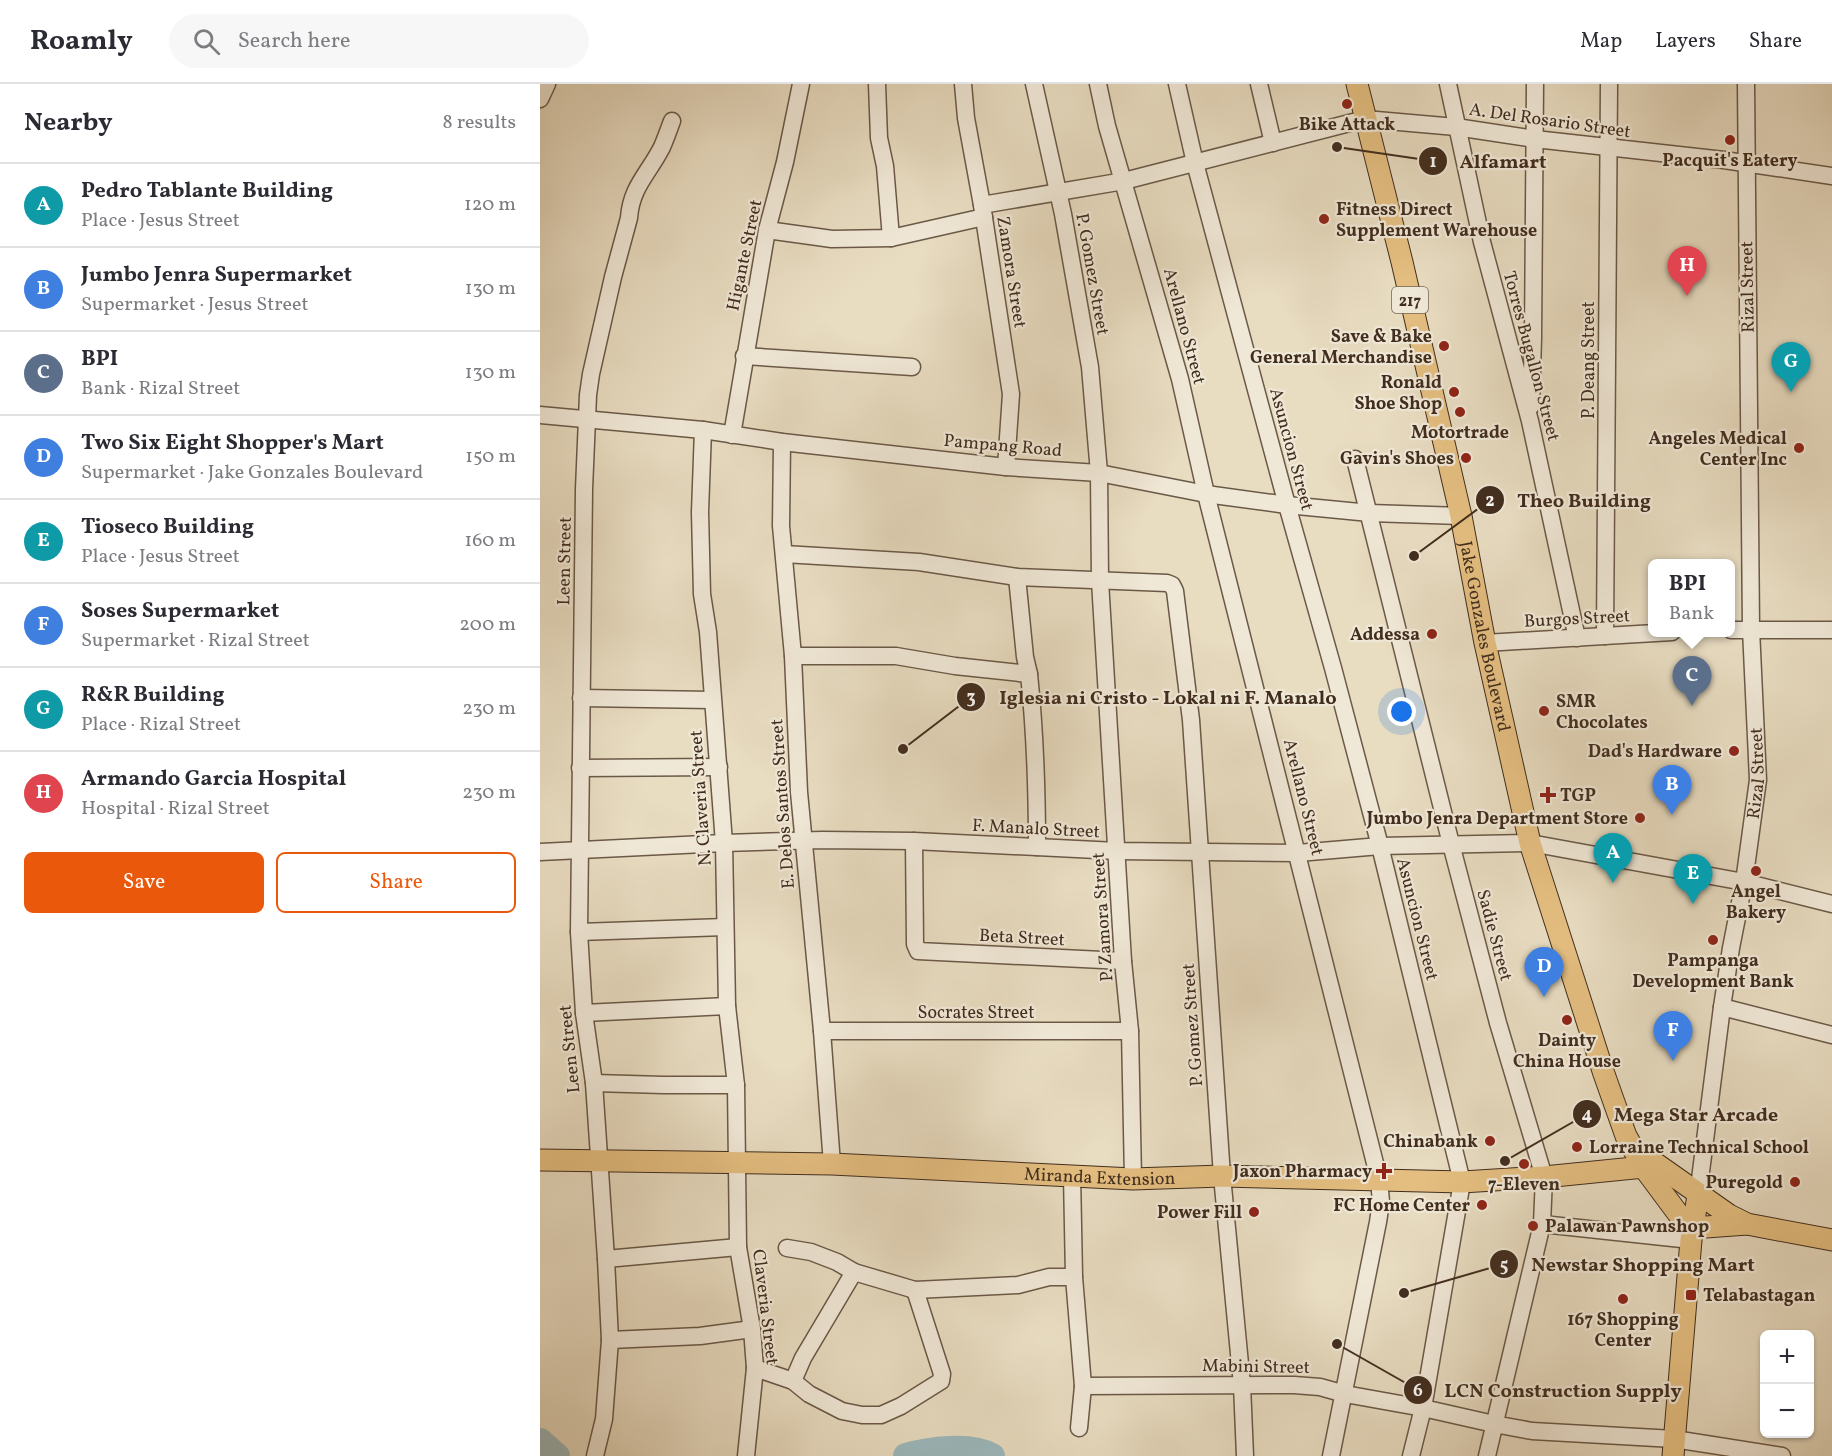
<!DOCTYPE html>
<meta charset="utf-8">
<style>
body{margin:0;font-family:Vollkorn,serif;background:#f7f7f7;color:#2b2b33}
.controls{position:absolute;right:18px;bottom:18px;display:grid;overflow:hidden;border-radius:9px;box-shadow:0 2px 4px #0004}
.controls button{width:54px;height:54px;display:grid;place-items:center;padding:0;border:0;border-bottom:2px solid #e1e1e2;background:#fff;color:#2b2b33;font:30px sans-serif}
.you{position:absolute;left:862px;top:628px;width:21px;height:21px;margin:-15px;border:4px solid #fff;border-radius:50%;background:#1a73e8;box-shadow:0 0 0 9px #1a73e833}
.badge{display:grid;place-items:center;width:39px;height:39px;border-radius:50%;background:#ea580c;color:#fff;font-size:20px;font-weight:700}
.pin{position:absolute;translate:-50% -50px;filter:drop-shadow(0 2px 3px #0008)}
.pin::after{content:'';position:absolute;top:32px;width:21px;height:18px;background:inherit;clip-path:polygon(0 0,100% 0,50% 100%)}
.popup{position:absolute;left:1108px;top:475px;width:87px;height:78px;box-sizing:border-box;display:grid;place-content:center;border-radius:9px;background:#fff;filter:drop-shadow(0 2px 4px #0005);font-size:20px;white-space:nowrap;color:#7c7c81}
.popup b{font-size:22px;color:#2b2b33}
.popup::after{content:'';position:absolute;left:50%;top:100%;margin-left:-12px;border:12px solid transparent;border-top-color:#fff}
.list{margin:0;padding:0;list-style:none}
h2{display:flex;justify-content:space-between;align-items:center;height:78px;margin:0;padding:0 24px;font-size:26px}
h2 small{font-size:20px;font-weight:400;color:#7c7c81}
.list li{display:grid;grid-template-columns:39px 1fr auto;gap:18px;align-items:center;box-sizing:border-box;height:84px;padding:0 24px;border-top:2px solid #e1e1e2}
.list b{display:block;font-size:22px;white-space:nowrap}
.list p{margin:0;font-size:20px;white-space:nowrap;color:#7c7c81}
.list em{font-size:20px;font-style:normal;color:#7c7c81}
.actions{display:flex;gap:12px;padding:18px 24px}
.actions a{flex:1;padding:14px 0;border:2px solid #ea580c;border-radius:9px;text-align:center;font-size:21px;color:#ea580c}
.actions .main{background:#ea580c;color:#fff}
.icon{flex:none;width:33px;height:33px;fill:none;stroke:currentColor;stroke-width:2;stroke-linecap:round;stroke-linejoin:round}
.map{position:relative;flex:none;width:1292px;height:1372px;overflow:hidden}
header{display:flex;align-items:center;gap:36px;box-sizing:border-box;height:84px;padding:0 30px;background:#fff;border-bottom:2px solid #e1e1e2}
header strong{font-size:28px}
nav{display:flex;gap:33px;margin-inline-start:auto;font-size:21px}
.search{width:420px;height:54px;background:#f7f7f7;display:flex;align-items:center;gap:15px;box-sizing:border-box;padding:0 21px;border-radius:33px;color:#7c7c81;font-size:22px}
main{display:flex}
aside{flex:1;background:#fff}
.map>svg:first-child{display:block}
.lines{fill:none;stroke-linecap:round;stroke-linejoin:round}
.river{stroke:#9cb9bd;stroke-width:26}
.minor-casing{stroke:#6b5947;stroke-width:19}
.major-casing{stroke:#412d1e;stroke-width:23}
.minor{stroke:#f0e8d7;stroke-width:16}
.major{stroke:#e4be80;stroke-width:21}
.poi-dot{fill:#8f2418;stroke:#f0e8d7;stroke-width:2}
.labels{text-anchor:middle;stroke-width:4.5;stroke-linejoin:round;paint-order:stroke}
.shield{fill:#f0e8d7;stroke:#766556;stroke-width:1.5}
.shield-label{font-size:16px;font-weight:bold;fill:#412d1e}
.street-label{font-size:18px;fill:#412d1e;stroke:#f0e8d7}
.poi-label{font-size:18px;font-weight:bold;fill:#412d1e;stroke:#f0e8d7;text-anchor:end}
.leader{fill:none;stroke:#412d1e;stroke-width:2}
.callout-dot{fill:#412d1e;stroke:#f0e8d7;stroke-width:2}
.mark-label{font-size:18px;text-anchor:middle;font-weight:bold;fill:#fff}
.callout-label{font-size:20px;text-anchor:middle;font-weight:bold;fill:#412d1e;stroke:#f0e8d7;stroke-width:4.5;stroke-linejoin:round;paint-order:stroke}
</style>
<header>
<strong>Roamly</strong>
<div class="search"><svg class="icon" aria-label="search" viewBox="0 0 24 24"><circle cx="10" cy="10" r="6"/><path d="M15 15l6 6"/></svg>Search here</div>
<nav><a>Map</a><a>Layers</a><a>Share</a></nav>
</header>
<main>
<aside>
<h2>Nearby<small>8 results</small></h2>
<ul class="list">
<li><span class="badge" style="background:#0f9aa8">A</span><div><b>Pedro Tablante Building</b><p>Place · Jesus Street</p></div><em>120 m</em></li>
<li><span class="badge" style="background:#3f7fe0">B</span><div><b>Jumbo Jenra Supermarket</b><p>Supermarket · Jesus Street</p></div><em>130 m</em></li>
<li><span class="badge" style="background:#5c6f8a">C</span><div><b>BPI</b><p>Bank · Rizal Street</p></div><em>130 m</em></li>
<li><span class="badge" style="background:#3f7fe0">D</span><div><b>Two Six Eight Shopper's Mart</b><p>Supermarket · Jake Gonzales Boulevard</p></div><em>150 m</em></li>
<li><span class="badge" style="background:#0f9aa8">E</span><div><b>Tioseco Building</b><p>Place · Jesus Street</p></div><em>160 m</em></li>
<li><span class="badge" style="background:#3f7fe0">F</span><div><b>Soses Supermarket</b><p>Supermarket · Rizal Street</p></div><em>200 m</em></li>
<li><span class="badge" style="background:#0f9aa8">G</span><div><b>R&amp;R Building</b><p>Place · Rizal Street</p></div><em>230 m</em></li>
<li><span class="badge" style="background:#e0444e">H</span><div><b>Armando Garcia Hospital</b><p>Hospital · Rizal Street</p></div><em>230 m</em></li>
</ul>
<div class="actions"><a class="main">Save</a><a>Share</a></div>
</aside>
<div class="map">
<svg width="1292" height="1372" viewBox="0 0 1292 1372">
<rect width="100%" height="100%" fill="#e8dcc1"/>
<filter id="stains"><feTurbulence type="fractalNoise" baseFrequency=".00333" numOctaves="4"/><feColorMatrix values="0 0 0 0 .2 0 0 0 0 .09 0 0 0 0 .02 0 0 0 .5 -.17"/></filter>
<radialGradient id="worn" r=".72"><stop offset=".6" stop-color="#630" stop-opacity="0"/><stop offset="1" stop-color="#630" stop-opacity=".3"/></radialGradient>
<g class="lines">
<g class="river">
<path d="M0 1357 17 1372"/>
<path d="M366 1372C389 1365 431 1360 452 1372"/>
</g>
<g class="minor-casing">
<g id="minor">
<path d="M337 0 339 54 345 82 351 154"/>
<path d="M423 0 426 34 442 121 471 310 466 383"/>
<path d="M494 0 523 130 550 283 559 389 560 497 583 877 590 947 593 1095"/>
<path d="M558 0 567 42 640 295 666 410 839 1095 841 1118 838 1138 791 1372"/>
<path d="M637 0 655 79 747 421 793 584 840 762 922 1098 883 1324 871 1372"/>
<path d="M719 0 733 59"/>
<path d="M908 0 942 158 990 337 1037 554"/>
<path d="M0 15 7 0"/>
<path d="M442 121 584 97 825 35 916 43 995 55 1184 76 1292 92"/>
<path d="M227 146 292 155 351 154 444 133"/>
<path d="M204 272 372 283"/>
<path d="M991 322 993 254 995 0"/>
<path d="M0 331 163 346 242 358 466 383 559 389 666 410 747 421 830 429 921 432"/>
<path d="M163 346 160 428 162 510 168 548 184 759 187 922 196 1001 198 1163 212 1245 215 1284 206 1372"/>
<path d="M192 351 227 146 245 78 261 0"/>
<path d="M242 358 241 442 253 572 259 708 282 947 292 1080"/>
<path d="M815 375 911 760 958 939 1004 1093 1002 1140 947 1372"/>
<path d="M244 470 379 478 477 493 627 499 632 501 635 507 651 636 682 1092 702 1301 705 1372"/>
<path d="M1191 546H1292"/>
<path d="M1065 552 1069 0"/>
<path d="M945 559 1132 548"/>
<path d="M253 572H356L415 582 489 590 485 573 477 493"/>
<path d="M489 590C495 648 497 705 497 763"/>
<path d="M41 614 172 616"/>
<path d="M40 684 179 683"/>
<path d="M374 757 375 860 378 867 583 877"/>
<path d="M0 768 184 759 282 756 374 757 577 767 758 769 840 762 990 759 1204 798 1292 820"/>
<path d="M39 848 185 843"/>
<path d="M1182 923 1292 951"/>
<path d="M44 929 187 922"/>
<path d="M282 947H590"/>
<path d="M54 999 123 1001H196"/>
<path d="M532 1091 534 1193 543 1302 539 1344"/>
<path id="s1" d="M1158 1111 1182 923 1191 864 1204 798 1218 696 1211 545 1206 0"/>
<path d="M1002 1140 1151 1156"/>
<path d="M247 1164 271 1168 297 1178 314 1188 375 1206 478 1201 509 1193H534"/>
<path d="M66 1175 198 1163"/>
<path d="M70 1256 160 1252 212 1245"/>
<path d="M215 1284 253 1297 269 1310 302 1327 322 1331H341L361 1322 401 1297 402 1290 375 1206"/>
<path d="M253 1297 263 1274 314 1188"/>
<path d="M543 1302 754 1301 780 1303 805 1310 883 1324 954 1340 992 1347 1134 1355 1242 1372"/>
<path d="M55 1372 64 1335 70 1256 66 1175 54 999 44 929 39 848 44 405 48 311 51 290 73 193 89 134C91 103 109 89 122 63 126 54 129 45 132 37"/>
</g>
</g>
<g class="major-casing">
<g id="major">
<path id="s2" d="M817 0 862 178 921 432 945 559 990 759 1064 990 1086 1052 1104 1084 1142 1135 1153 1142 1166 1143 1207 1140"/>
<path d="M1105 1072 1189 1131 1207 1140 1292 1156"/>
<path id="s3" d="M0 1076 292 1080 593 1095 682 1092 922 1098 1004 1093 1114 1082"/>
<path d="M1133 1372 1151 1156 1158 1111"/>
</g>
</g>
<use href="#minor" class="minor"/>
<use href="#major" class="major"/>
</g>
<g class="poi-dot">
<circle cx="807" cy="20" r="6"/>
<circle cx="1190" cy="56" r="6"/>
<circle cx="784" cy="135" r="6"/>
<circle cx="904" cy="262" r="6"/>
<circle cx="914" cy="308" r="6"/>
<circle cx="920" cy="328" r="6"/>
<circle cx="1259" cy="364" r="6"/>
<circle cx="926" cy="374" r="6"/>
<circle cx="892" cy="550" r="6"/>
<circle cx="1004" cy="627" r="6"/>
<circle cx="1194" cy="667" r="6"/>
<path d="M1005 702h6v6h6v6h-6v6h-6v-6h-6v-6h6z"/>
<circle cx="1100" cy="734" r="6"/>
<circle cx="1216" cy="787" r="6"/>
<circle cx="1173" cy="856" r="6"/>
<circle cx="1027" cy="936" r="6"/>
<circle cx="950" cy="1057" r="6"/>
<circle cx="1037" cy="1063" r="6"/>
<circle cx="984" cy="1080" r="6"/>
<path d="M841 1078h6v6h6v6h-6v6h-6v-6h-6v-6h6z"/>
<circle cx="1255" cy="1098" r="6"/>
<circle cx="942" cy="1121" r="6"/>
<circle cx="714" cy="1128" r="6"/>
<circle cx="993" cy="1142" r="6"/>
<rect x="1145" y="1205" width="12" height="12" rx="3"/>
<circle cx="1083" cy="1215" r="6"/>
</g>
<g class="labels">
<rect class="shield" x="852" y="203" width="36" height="26" rx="4.5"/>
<g class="shield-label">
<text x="870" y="222">217</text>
</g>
<g class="street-label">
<text transform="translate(1010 36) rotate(8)" y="6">A. Del Rosario Street</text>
<text transform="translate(204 171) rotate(-78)" y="6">Higante Street</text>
<text transform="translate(472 188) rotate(81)" y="6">Zamora Street</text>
<text transform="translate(553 190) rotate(80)" y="6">P. Gomez Street</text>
<text transform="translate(1207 203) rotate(-91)" y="6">Rizal Street</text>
<text transform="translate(645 242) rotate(75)" y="6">Arellano Street</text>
<text transform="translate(992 272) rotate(75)" y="6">Torres Bugallon Street</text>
<text transform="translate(1048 276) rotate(-90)" y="6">P. Deang Street</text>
<text transform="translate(463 361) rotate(5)" y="6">Pampang Road</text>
<text transform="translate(752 365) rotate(75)" y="6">Asuncion Street</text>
<text transform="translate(24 477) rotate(-89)" y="6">Leen Street</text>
<text transform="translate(1037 534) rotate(-3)" y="6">Burgos Street</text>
<text dy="6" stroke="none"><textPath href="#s2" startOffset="567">Jake Gonzales Boulevard</textPath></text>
<text dy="6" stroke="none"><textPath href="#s1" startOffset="426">Rizal Street</textPath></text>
<text transform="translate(764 713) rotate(76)" y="6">Arellano Street</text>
<text transform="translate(160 714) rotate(-94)" y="6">N. Claveria Street</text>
<text transform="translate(242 720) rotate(-94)" y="6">E. Delos Santos Street</text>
<text transform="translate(496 744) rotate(3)" y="6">F. Manalo Street</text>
<text transform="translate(562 833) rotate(-94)" y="6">P. Zamora Street</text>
<text transform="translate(878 835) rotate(76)" y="6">Asuncion Street</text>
<text transform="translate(955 851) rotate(75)" y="6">Sadie Street</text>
<text transform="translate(482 853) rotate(3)" y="6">Beta Street</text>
<text x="436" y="934">Socrates Street</text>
<text transform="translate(652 941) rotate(-94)" y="6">P. Gomez Street</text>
<text transform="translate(29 965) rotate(-96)" y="6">Leen Street</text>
<text dy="6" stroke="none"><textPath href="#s3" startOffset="560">Miranda Extension</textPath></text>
<text transform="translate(226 1223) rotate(83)" y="6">Claveria Street</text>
<text transform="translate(716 1282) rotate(1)" y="6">Mabini Street</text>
</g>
<g class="poi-label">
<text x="807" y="46" text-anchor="middle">Bike Attack</text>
<text x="1190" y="82" text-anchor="middle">Pacquit's Eatery</text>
<text x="796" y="131" text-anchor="start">Fitness Direct<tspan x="796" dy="21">Supplement Warehouse</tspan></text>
<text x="892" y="258">Save &amp; Bake<tspan x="892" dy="21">General Merchandise</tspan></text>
<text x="902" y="304">Ronald<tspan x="902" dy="21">Shoe Shop</tspan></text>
<text x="920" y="354" text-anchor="middle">Motortrade</text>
<text x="1247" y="360">Angeles Medical<tspan x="1247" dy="21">Center Inc</tspan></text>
<text x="914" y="380">Gavin's Shoes</text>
<text x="880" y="556">Addessa</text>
<text x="1016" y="623" text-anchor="start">SMR<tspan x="1016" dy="21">Chocolates</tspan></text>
<text x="1182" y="673">Dad's Hardware</text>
<text x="1020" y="717" text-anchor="start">TGP</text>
<text x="1088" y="740">Jumbo Jenra Department Store</text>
<text x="1216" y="813" text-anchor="middle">Angel<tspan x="1216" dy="21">Bakery</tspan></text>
<text x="1173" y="882" text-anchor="middle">Pampanga<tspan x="1173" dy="21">Development Bank</tspan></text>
<text x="1027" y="962" text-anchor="middle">Dainty<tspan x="1027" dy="21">China House</tspan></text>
<text x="938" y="1063">Chinabank</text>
<text x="1049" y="1069" text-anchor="start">Lorraine Technical School</text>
<text x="832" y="1093">Jaxon Pharmacy</text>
<text x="1243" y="1104">Puregold</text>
<text x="984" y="1106" text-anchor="middle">7-Eleven</text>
<text x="930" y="1127">FC Home Center</text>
<text x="702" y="1134">Power Fill</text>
<text x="1005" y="1148" text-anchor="start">Palawan Pawnshop</text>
<text x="1163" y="1217" text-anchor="start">Telabastagan</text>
<text x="1083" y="1241" text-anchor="middle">167 Shopping<tspan x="1083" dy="21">Center</tspan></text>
</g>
</g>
<path class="leader" d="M797 63L893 77M874 472L950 416M363 665L431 613M965 1077L1047 1030M864 1209L964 1180M797 1260L878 1306"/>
<g class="callout-dot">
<circle cx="797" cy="63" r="6"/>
<circle cx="874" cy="472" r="6"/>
<circle cx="363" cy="665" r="6"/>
<circle cx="965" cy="1077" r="6"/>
<circle cx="864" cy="1209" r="6"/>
<circle cx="797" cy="1260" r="6"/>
<circle cx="893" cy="77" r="15"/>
<circle cx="950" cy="416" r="15"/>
<circle cx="431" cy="613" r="15"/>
<circle cx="1047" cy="1030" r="15"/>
<circle cx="964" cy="1180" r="15"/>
<circle cx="878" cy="1306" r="15"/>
</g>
<g class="mark-label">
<text x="893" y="83">1</text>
<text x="950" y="422">2</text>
<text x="431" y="619">3</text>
<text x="1047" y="1036">4</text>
<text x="964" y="1187">5</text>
<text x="878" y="1312">6</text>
</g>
<g class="callout-label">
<text x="963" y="84">Alfamart</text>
<text x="1044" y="423">Theo Building</text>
<text x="628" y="620">Iglesia ni Cristo - Lokal ni F. Manalo</text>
<text x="1156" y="1037">Mega Star Arcade</text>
<text x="1103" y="1187">Newstar Shopping Mart</text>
<text x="1023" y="1313">LCN Construction Supply</text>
</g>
<rect width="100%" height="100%" filter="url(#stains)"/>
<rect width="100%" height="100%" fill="url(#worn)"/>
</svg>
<div class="controls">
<button>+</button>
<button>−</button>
</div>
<div class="you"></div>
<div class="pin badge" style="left:1073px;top:799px;background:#0f9aa8">A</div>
<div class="pin badge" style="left:1132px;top:731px;background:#3f7fe0">B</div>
<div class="pin badge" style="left:1152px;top:622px;background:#5c6f8a">C</div>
<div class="popup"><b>BPI</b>Bank</div>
<div class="pin badge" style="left:1004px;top:913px;background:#3f7fe0">D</div>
<div class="pin badge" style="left:1153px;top:820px;background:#0f9aa8">E</div>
<div class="pin badge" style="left:1133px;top:977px;background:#3f7fe0">F</div>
<div class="pin badge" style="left:1251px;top:308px;background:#0f9aa8">G</div>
<div class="pin badge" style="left:1147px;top:212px;background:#e0444e">H</div>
</div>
</main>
